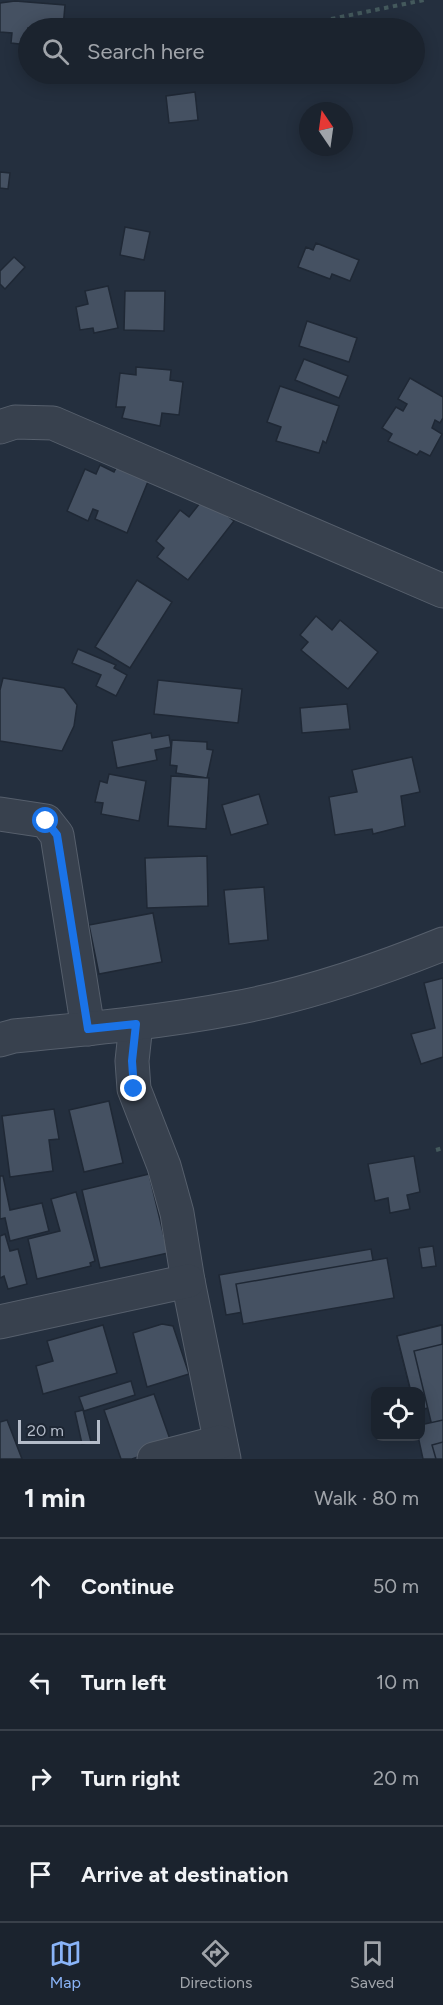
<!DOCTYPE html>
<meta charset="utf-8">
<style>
body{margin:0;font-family:Figtree,sans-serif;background:#242b36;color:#f1f3f6}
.controls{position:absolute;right:18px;bottom:18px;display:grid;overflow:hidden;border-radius:12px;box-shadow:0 3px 15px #0003}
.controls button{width:54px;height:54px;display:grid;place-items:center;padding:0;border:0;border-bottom:2px solid #39404a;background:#1b232e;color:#f1f3f6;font:30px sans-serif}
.compass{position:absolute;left:299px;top:102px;width:54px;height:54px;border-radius:50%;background:#1b232e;box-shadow:0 3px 15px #0003;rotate:347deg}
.scale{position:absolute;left:18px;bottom:15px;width:82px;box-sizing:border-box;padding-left:6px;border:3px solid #b4bcc9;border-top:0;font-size:16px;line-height:21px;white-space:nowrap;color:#b4bcc9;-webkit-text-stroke:4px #1d2633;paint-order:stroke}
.stop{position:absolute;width:18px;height:18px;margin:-14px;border:4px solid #1a73e8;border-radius:50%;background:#fff}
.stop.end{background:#1a73e8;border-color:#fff;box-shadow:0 2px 6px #0008}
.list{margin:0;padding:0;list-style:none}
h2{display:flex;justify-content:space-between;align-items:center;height:78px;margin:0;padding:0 24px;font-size:26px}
h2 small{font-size:20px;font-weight:400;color:#a0a4aa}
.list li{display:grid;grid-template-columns:39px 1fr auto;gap:18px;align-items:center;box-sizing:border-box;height:96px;padding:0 24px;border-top:2px solid #39404a}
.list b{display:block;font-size:22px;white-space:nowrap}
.list em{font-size:20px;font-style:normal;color:#a0a4aa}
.icon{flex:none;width:33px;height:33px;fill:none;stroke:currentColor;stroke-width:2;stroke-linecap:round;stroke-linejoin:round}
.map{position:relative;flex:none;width:443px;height:1459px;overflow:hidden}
.search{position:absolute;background:#1b232e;box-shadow:0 3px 15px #0003;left:18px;right:18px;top:18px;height:66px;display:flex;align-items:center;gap:15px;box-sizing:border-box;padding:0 21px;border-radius:33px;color:#a0a4aa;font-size:22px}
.sheet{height:462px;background:#1b232e}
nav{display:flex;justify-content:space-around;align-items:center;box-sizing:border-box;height:84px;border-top:2px solid #39404a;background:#1b232e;font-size:16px;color:#a0a4aa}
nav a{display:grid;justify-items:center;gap:3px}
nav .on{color:#8ab4f8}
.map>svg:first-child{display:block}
.building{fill:#455162;stroke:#1f2835;stroke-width:1.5}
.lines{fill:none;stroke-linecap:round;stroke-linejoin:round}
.minor-casing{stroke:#565f6c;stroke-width:35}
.path{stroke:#44595c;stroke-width:4;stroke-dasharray:4.5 4.5;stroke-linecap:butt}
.minor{stroke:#38414e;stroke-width:33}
.route{stroke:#1a73e8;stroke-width:8}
</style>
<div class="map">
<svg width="443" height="1459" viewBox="0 0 443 1459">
<rect width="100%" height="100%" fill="#242f3e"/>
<g class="building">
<path d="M15 1 65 5 63 28H28V45L11 43 12 33 0 32V3Z"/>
<path d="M195 92 198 120 169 123 166 96Z"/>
<path d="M0 172 10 173 8 189 0 188Z"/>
<path d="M125 227 150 232 144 260 120 255Z"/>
<path d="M316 243 359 260 350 281 332 274 330 279 298 267 306 247 313 250Z"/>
<path d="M14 257 25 267 5 289 0 284V271Z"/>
<path d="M108 286 118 328 94 333 93 328 80 330 76 307 88 304 85 291Z"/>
<path d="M125 291H165L164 331 124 330Z"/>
<path d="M307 321 357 338 349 362 299 346Z"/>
<path d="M304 359 348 376 339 398 295 380Z"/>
<path d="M136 367 171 370 170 380 183 382 179 415 162 413 160 426 122 418 125 407H116L120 373 136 375Z"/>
<path d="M410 378 443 397V418L440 423 435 420 432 428 442 434 430 456 420 451 417 455 388 441 392 434 382 428 396 407 403 411 407 404 398 399Z"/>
<path d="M280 386 339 406 326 443 323 441 319 453 276 441 281 427 267 422Z"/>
<path d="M100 465 114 472 117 466 149 479 127 533 95 519 98 511 93 509 88 521 67 511 85 469 96 474Z"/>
<path d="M204 498 234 521 188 580 157 557 164 548 156 541 180 510 189 517Z"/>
<path d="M137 580 172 602 130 668 95 647Z"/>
<path d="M316 616 332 630 340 620 378 652 348 689 301 650 308 642 300 635Z"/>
<path d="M78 649 116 665 114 668 127 675 116 696 96 686 101 675 72 663Z"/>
<path d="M3 678 64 688 77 705 74 726 62 751 0 741V690Z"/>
<path d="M158 680 242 689 238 723 154 714Z"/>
<path d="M347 704 350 729 302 733 300 708Z"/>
<path d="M151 733 152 738 169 735 171 747 155 750 157 760 117 768 112 741Z"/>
<path d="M172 740 207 742V749L213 750 207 778 176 773 177 766 170 765Z"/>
<path d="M412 757 420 792 401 796 405 826 373 834 372 829 335 835 329 797 357 792 352 770Z"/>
<path d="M109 774 146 781 139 821 101 814 103 803 95 802 100 781 107 783Z"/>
<path d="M171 776 209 778 206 829 168 826Z"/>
<path d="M259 794 268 824 231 835 222 805Z"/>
<path d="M207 856 208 906 147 908 145 858Z"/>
<path d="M264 887 268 940 229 944 224 890Z"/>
<path d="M153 913 162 962 99 974 89 925Z"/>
<path d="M443 978V1057L421 1064 411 1034 435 1028 424 983Z"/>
<path d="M109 1101 123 1163 84 1172 69 1110Z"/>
<path d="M54 1109 59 1139 49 1140 53 1171 10 1177 2 1116Z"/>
<path d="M414 1156 420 1192 407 1195 410 1209 390 1213 388 1198 375 1201 368 1164Z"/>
<path d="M149 1174 168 1253 100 1268 82 1190Z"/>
<path d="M0 1176H3L10 1210 42 1203 49 1231 10 1241 5 1218 0 1219Z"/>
<path d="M76 1192 95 1261 90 1263 91 1266 37 1279 28 1239 60 1231 51 1199Z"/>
<path d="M5 1234 10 1251 18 1249 27 1284 8 1289 4 1276 0 1278V1236Z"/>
<path d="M433 1246 436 1266 422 1268 419 1248Z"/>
<path d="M371 1249 378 1289 226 1315 219 1275Z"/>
<path d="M387 1258 394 1298 243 1324 236 1284Z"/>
<path d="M162 1324 173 1326 189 1374 147 1387 133 1333Z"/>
<path d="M103 1325 117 1373 43 1394 36 1366 53 1361 47 1341Z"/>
<path d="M441 1325 443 1404 420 1409V1392H411L397 1336Z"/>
<path d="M442 1325 443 1404 420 1410V1392H411L397 1336Z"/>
<path d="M443 1344V1424L432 1426 414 1351Z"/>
<path d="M131 1381 135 1395 84 1411 79 1397Z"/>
<path d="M154 1394 172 1445 132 1459H121L104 1410Z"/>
<path d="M83 1410 91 1442 82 1444 75 1412Z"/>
<path d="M7 1420 22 1459H0V1422Z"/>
<path d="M443 1420V1459H423L418 1436H420V1425Z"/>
<path d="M443 1442V1459H436L432 1445Z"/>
</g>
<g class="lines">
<g class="minor-casing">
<g id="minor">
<path d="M0 427 15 422 53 423 443 591"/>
<path d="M0 814 46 821 57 835 88 1029"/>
<path d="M136 1024 132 1061 134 1089 164 1166 177 1213 188 1281 224 1459"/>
<path d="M0 1040 14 1036C88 1029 162 1022 235 1008 306 995 376 971 443 944"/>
<path d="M0 1322 188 1281"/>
<path d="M154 1459 220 1442"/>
</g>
</g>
<g class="path">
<path d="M287 28 424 0"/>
<path d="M436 1150 443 1148"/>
</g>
<use href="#minor" class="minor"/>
</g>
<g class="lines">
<path class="route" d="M46 821 57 835 88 1029 136 1024 132 1061 134 1089"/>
</g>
</svg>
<div class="controls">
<button><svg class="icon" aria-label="locate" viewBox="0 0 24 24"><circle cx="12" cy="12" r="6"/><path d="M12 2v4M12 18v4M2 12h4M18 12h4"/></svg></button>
</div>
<svg class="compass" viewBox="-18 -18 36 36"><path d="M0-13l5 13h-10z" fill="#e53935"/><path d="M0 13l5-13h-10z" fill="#a0a4aa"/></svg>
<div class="scale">20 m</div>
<div class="stop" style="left:46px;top:821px"></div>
<div class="stop end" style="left:134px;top:1089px"></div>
<div class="search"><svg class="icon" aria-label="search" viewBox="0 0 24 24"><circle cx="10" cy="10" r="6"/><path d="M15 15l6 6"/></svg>Search here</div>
</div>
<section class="sheet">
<h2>1 min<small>Walk · 80 m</small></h2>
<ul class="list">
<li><svg class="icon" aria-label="ahead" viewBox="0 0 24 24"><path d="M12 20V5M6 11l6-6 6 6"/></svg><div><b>Continue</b></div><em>50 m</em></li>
<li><svg class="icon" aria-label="left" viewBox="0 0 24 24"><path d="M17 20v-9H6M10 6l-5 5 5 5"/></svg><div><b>Turn left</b></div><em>10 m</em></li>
<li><svg class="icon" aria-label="right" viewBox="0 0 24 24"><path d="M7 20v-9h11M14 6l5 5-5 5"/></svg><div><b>Turn right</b></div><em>20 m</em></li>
<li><svg class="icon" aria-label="arrive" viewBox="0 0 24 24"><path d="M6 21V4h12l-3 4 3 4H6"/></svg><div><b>Arrive at destination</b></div></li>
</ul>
</section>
<nav>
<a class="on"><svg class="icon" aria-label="map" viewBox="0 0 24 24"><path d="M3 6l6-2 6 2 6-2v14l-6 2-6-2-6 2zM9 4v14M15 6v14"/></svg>Map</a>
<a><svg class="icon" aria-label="directions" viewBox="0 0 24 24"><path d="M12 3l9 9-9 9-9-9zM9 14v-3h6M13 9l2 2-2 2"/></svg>Directions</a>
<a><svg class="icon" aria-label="saved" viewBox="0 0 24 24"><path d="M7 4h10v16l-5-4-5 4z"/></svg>Saved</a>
</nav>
